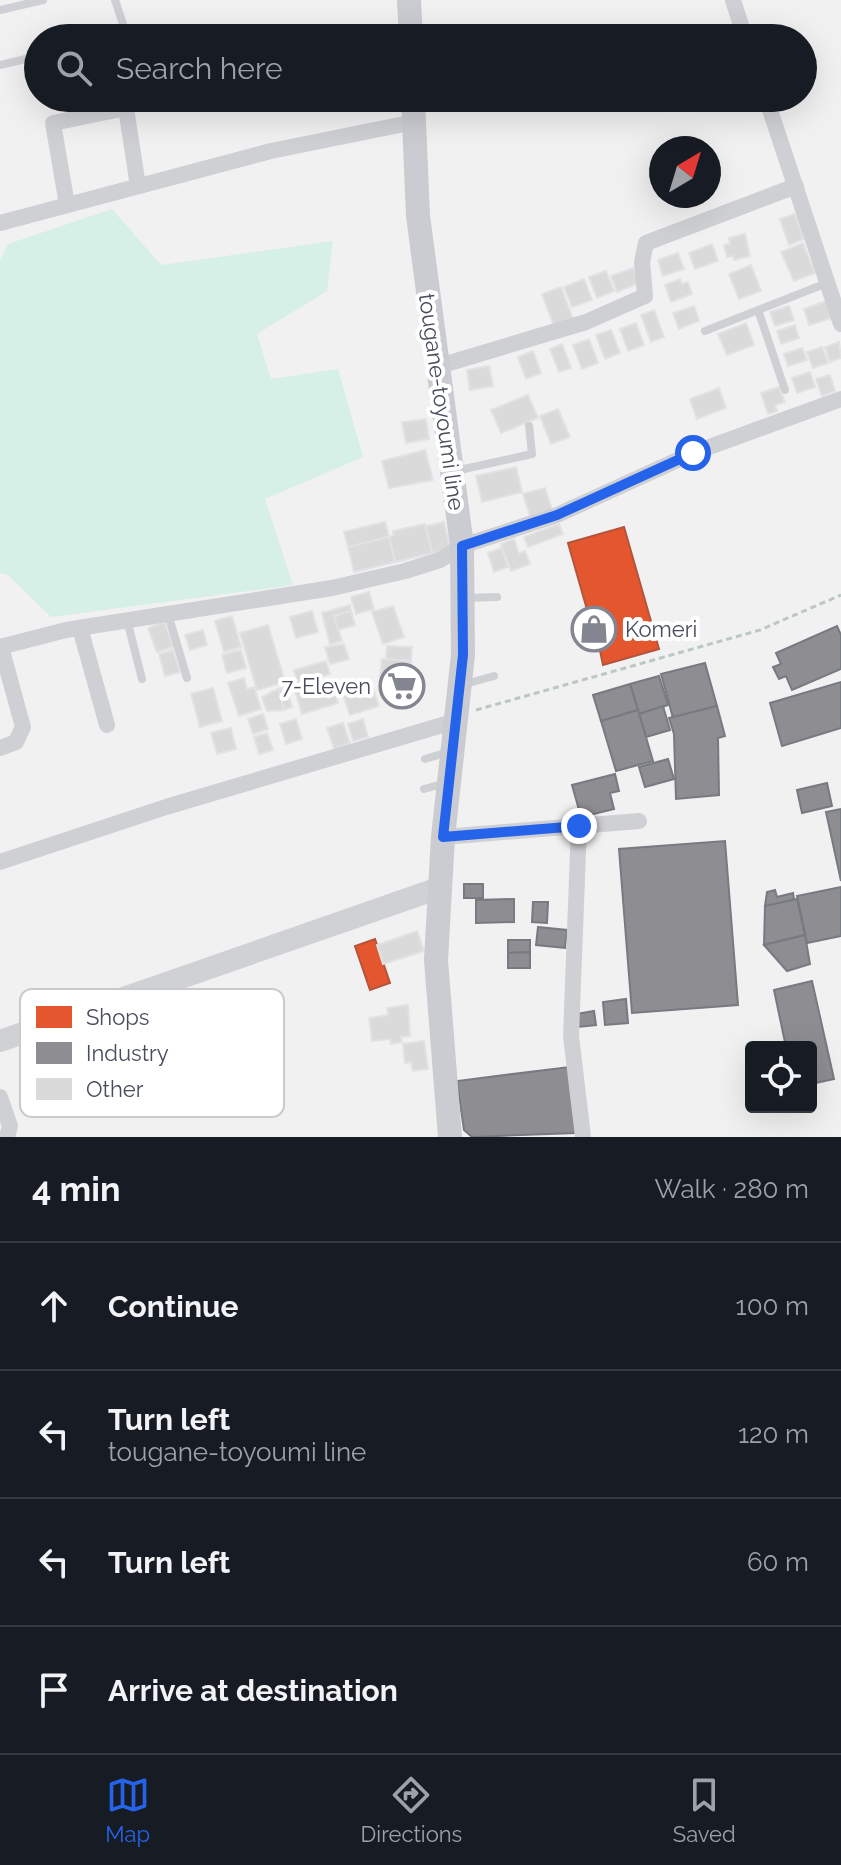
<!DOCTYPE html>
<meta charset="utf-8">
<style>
body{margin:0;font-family:Raleway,sans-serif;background:#20242c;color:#f1f3f6}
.controls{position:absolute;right:24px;bottom:24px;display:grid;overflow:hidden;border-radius:8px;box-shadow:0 8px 32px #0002}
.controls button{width:72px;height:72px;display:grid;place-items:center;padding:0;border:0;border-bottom:2px solid #363941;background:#171b24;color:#f1f3f6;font:40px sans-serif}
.compass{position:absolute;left:649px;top:136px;width:72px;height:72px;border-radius:50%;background:#171b24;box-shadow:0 8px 32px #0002;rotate:38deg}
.stop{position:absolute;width:24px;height:24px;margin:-18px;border:6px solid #2563eb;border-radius:50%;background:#fff}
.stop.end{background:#2563eb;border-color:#fff;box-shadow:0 2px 8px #0008}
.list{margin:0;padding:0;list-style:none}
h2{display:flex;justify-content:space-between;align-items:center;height:104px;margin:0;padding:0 32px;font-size:34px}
h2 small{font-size:26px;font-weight:400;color:#9ea1a6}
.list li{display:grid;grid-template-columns:52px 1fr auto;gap:24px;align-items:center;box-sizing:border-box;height:128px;padding:0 32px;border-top:2px solid #363941}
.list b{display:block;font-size:30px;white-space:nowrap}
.list p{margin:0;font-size:26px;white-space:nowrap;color:#9ea1a6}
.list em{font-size:26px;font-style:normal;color:#9ea1a6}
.icon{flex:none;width:44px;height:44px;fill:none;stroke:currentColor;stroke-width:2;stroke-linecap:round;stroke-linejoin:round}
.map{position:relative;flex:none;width:841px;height:1137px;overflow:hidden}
.search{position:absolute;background:#171b24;box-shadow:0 8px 32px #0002;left:24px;right:24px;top:24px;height:88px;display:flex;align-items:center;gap:20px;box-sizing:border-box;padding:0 28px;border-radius:44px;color:#9ea1a6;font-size:30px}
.sheet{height:616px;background:#171b24}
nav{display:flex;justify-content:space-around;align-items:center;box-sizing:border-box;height:112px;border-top:2px solid #363941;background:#171b24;font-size:22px;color:#9ea1a6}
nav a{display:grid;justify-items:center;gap:4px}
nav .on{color:#2563eb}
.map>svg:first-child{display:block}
.green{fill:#d6efe7}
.shops{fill:#e4572e;stroke:#b5543c;stroke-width:2}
.industry{fill:#8d8d92;stroke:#787a82;stroke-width:2}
.building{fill:#dadadb;stroke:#e2e2e4;stroke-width:2}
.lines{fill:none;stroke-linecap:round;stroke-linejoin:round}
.path{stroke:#bbc6c6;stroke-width:3;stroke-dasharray:6 4;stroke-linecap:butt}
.lane{stroke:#cfd0d4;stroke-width:8}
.street{stroke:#cfd0d4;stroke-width:16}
.secondary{stroke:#d0d1d5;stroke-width:22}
.primary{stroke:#caccd1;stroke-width:24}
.route{stroke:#2563eb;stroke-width:10}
.labels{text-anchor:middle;stroke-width:8;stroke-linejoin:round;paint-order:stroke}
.street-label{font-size:22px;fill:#484d5d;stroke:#fff}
.poi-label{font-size:22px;fill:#484d5d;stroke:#fff;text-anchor:start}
.key{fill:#fff;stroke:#c8cace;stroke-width:2}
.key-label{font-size:22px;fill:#484d5d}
</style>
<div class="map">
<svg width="841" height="1137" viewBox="0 0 841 1137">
<rect width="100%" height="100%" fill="#f1f1f1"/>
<path class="green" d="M112 209 161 265 333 241 327 291 257 334 271 379 338 369 363 457 265 499 293 585 51 617 8 575 0 573V261L8 244Z"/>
<g class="shops">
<path d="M624 527 659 649 603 665 599 646 592 643 585 619 588 613 568 543Z"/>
<path d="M384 676 407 677 406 697 382 695Z"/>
<path d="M375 939 390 983 370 990 355 946Z"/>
</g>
<g class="industry">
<path d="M837 626 841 635V669L792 690 786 676 779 679 773 667 781 664 776 653Z"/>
<path d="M705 663 717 706 673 718 661 674Z"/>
<path d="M659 676 668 705 639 714 630 684Z"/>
<path d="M841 682V728L782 746 770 703Z"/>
<path d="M630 684 638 710 601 721 593 695Z"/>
<path d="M663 706 670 730 646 737 639 714Z"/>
<path d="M717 706 725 736 718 738 719 795 676 799 674 734 669 718Z"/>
<path d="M638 710 653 761 616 771 601 721Z"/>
<path d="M668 759 674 779 645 787 639 767Z"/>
<path d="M615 774 619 791 610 793 614 809 581 817 572 785Z"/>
<path d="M827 783 832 806 802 813 797 790Z"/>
<path d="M841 809V881L826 812Z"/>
<path d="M725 841 738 1005 632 1013 619 849Z"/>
<rect x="464" y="884" width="19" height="14"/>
<path d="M841 887V936L807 943 797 896Z"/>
<path d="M775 890 777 897 793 893 794 900 765 906 767 892Z"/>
<path d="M514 899V922L476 923V900Z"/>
<path d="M797 899 805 935 764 945 765 906Z"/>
<path d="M533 902H548L547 923 532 922Z"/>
<path d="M538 927 567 930 565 948 536 945Z"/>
<path d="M805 935 810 964 787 971 764 945Z"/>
<path d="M508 940H530V952L508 953Z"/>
<path d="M530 952V968H508V953Z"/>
<path d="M812 981 834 1079 811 1084V1047H786L774 990Z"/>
<path d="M626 999 628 1023 605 1025 603 1002Z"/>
<path d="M594 1011 596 1025 578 1027 576 1014Z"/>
<path d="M569 1067 575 1133 472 1137 464 1130 457 1081Z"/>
</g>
<g class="building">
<path d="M795 214 804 239 789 245 780 219Z"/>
<path d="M745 234 750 256 734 260 733 256 727 257 724 245 730 244 729 238Z"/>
<path d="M803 243 815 273 794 281 781 252Z"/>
<path d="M712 244 718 261 695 269 689 253Z"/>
<path d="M678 253 684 269 663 276 658 260Z"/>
<path d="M751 265 761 291 739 299 729 274Z"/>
<path d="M633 268 639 283 617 292 611 276Z"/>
<path d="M606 271 614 291 597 298 589 277Z"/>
<path d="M584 279 592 300 572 307 564 287Z"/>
<path d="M680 279 682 284 688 282 692 294 671 302 665 285Z"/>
<path d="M561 287 573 319 554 326 542 294Z"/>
<path d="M827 301 832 318 809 325 804 309Z"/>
<path d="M694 306 699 321 679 329 673 313Z"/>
<path d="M789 306 794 320 775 326 770 312Z"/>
<path d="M654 310 664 337 651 342 641 315Z"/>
<path d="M636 323 644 345 628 351 620 329Z"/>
<path d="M746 323 754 345 727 355 718 334Z"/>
<path d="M795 325 799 338 781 344 777 331Z"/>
<path d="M611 330 620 353 605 359 596 335Z"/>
<path d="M589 339 598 363 582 369 573 345Z"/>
<path d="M839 342 841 358 830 362 825 347Z"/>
<path d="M562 344 571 368 559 372 550 349Z"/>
<path d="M822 347 828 363 813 368 807 352Z"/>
<path d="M802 348 807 360 788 366 784 354Z"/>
<path d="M533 351 541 373 526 379 518 357Z"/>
<path d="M489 366 493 386 470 390 467 370Z"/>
<path d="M810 372 815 387 797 393 792 378Z"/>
<path d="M830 375 835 391 822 396 816 379Z"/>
<path d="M779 387 785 402 775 405 777 411 768 414 761 393Z"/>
<path d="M719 388 726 408 697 419 690 399Z"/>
<path d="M528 395 538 418 501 433 491 410Z"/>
<path d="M558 409 570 437 551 444 540 416Z"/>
<path d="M426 419 429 439 406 443 402 422Z"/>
<path d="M425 450 433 480 389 488 382 461Z"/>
<path d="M516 467 522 492 482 502 476 476Z"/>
<path d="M545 488 552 509 530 516 523 494Z"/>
<path d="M385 522 389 537 348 547 344 532Z"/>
<path d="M444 522 450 549 432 553 426 526Z"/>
<path d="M425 524 432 553 395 562 389 537 394 535 393 531Z"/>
<path d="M559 524 563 534 528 547 524 537Z"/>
<path d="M389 537 395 562 354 572 348 547Z"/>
<path d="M514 539 519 554 525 551 530 564 511 571 501 544Z"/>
<path d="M501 548 508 567 494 572 488 553Z"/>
<path d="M369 592 374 609 356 614 351 597Z"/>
<path d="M350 605 351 611 334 616 342 641 330 644 322 613Z"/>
<path d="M393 606 404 637 383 644 372 612Z"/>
<path d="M312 611 318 632 296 638 290 617Z"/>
<path d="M351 611 355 625 338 630 334 616Z"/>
<path d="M232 616 241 647 224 652 215 621Z"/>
<path d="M165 622 173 647 157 652 148 628Z"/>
<path d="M268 625 285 682 257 690 240 633Z"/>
<path d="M203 630 207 645 190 650 185 635Z"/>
<path d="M344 644 349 659 330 664 325 647Z"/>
<path d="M387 646 412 647 411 661 386 659Z"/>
<path d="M173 650 180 672 165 676 159 654Z"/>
<path d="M241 650 246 668 227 673 222 655Z"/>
<path d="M382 659 411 661V677L380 676Z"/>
<path d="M326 661 330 674 298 683 294 670Z"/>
<path d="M244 678 247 689 254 687 261 709 239 716 228 683Z"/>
<path d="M330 679 338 703 302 714 295 690Z"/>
<path d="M371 683 379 706 350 715 342 692Z"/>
<path d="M286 687 292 707 284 710 278 689Z"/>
<path d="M213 688 222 721 200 727 191 694Z"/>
<path d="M278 689 284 710 267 711 262 697Z"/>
<path d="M263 714 268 729 253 734 248 719Z"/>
<path d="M296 719 302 739 286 744 280 724Z"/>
<path d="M363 719 368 737 353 741 348 724Z"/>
<path d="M343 723 350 743 334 749 327 728Z"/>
<path d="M231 728 236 749 217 754 211 733Z"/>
<path d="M267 733 273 750 259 754 254 737Z"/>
<path d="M417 931 424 951 383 964 377 945Z"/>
<path d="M408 1005 410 1036 401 1037 402 1042 391 1044 390 1039 372 1041 369 1018 388 1015 387 1008Z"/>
<path d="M424 1041 428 1069 413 1071 411 1062 405 1063 403 1044Z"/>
</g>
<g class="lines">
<path class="path" d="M476 710 760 630 841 595"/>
<g class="lane">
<path d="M0 10 43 0"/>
<path d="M107 38 126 33 115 0"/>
<path d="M0 65 38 56"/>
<path d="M758 310 785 390"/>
<path d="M705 331 827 283"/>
<path d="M455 471 532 454 529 426"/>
<path d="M465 598 497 597"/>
<path d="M168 614 187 678"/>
<path d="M127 620 142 679"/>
<path d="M465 684 494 676"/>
<path d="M425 759 448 752"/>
<path d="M424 789 446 783"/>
</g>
<g class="street">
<path d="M733 0 745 38"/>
<path d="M766 98 841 324"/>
<path d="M67 205 53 123 126 108 138 186"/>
<path d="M0 223 271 151 414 122"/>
<path d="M436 367 586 322 645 296 642 262 646 243 796 186"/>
<path d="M80 628 107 725"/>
<path d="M0 647 66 630 332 588 405 571 440 560 462 546 557 515 693 453 841 399"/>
<path d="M0 748 16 742 23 727 1 647"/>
<path d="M579 826 571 1036 583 1137"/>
<path d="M443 837 639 821"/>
<path d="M0 862 166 807 456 721"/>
<path d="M0 1097 10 1126 7 1137"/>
</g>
<path class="secondary" d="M0 1041 439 888"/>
<g class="primary">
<path d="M409 0 411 38"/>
<path d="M413 98 418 216 462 546 463 655 443 837 436 960 450 1137"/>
</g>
</g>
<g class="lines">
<path class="route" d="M579 826 443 837 463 655 462 546 557 515 693 453"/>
</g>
<defs>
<g id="shop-ring" transform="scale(2.3)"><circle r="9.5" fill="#fff" stroke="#838691" stroke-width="1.5"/><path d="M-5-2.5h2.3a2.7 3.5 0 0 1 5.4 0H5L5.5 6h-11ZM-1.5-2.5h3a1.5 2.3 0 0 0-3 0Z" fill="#838691"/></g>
<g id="supermarket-ring" transform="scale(2.3)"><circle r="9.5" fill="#fff" stroke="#838691" stroke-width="1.5"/><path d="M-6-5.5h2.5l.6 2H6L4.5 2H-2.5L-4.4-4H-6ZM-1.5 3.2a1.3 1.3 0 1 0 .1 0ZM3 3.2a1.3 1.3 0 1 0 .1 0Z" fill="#838691"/></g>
</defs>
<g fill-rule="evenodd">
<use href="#shop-ring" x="594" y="629"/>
<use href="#supermarket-ring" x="402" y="686"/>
</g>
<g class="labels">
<g class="street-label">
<text transform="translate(442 402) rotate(82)" y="8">tougane-toyoumi line</text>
</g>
<g class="poi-label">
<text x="625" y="637">Komeri</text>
<text x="371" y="694" text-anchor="end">7-Eleven</text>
</g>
</g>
<rect x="20" y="989" width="264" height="128" rx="12" class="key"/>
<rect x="36" y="1006" width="36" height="22" fill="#e4572e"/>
<rect x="36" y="1042" width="36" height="22" fill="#8d8d92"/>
<rect x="36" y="1078" width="36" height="22" fill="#dadadb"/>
<g class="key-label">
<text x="86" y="1025">Shops</text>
<text x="86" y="1061">Industry</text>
<text x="86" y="1097">Other</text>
</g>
</svg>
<div class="controls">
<button><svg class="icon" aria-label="locate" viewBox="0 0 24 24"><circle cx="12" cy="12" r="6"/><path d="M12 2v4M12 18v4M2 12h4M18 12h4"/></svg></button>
</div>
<svg class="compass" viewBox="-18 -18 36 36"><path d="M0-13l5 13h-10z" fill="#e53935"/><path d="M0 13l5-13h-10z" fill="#9ea1a6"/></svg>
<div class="stop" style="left:693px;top:453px"></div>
<div class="stop end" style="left:579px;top:826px"></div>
<div class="search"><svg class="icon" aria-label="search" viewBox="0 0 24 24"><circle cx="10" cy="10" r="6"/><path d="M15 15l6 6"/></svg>Search here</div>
</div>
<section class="sheet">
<h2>4 min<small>Walk · 280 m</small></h2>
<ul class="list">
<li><svg class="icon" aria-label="ahead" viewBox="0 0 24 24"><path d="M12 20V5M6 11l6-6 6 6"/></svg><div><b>Continue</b></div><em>100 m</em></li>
<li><svg class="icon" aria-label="left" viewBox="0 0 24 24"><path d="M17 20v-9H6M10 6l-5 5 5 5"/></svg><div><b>Turn left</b><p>tougane-toyoumi line</p></div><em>120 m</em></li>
<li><svg class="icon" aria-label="left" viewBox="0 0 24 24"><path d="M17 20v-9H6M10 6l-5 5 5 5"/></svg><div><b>Turn left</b></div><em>60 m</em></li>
<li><svg class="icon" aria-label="arrive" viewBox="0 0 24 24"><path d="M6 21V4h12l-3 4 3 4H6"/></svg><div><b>Arrive at destination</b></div></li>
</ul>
</section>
<nav>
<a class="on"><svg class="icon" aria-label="map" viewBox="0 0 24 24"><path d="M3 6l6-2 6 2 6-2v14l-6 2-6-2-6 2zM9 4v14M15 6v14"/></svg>Map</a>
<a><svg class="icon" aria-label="directions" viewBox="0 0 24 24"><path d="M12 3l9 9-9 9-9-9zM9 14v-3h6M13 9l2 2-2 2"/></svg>Directions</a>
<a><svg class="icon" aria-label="saved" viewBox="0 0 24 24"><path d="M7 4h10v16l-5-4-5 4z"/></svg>Saved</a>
</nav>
